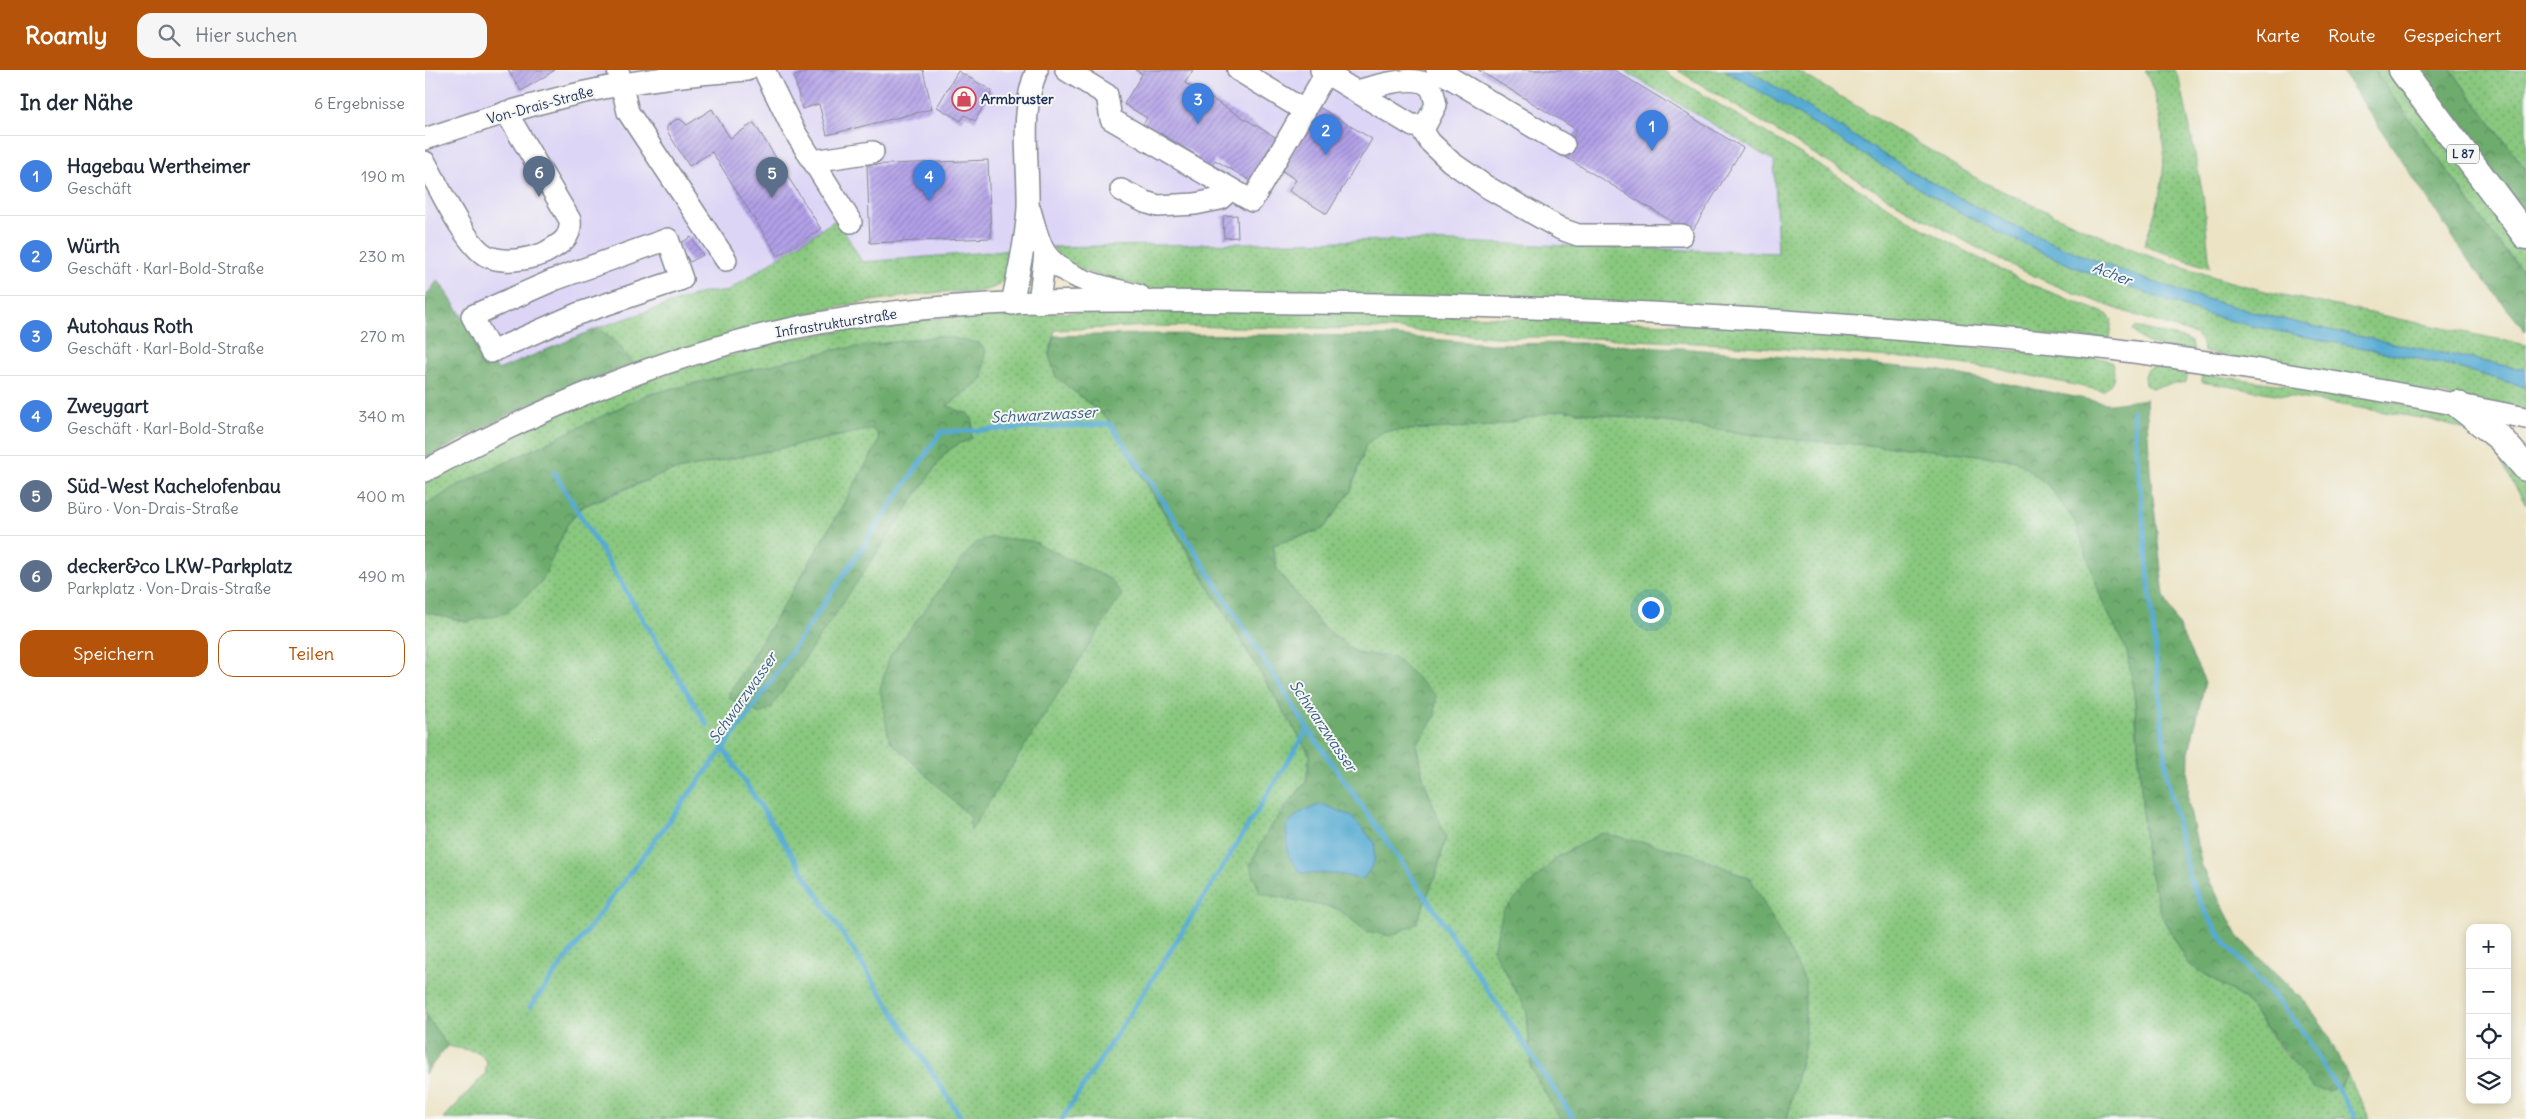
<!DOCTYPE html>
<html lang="de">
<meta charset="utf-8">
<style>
body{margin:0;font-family:Delius,sans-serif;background:#f6f6f7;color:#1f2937}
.controls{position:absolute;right:15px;bottom:15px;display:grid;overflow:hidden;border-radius:10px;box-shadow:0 2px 8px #0003}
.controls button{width:45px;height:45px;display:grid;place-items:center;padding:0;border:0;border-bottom:1px solid #e0e1e3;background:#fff;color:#1f2937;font:25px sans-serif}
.you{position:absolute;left:1225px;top:539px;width:18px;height:18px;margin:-12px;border:4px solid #fff;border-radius:50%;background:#1a73e8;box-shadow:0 0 0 8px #1a73e833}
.badge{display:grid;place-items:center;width:32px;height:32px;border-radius:50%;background:#b45309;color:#fff;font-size:16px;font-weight:700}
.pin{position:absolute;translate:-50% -41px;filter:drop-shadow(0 1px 2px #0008)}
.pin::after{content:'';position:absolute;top:26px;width:18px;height:15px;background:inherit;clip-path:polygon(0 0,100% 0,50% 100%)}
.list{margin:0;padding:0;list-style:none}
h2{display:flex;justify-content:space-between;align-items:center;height:65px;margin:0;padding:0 20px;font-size:21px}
h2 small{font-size:16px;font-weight:400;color:#747a83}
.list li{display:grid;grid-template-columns:32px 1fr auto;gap:15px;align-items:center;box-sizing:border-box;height:80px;padding:0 20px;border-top:1px solid #e0e1e3}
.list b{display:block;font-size:19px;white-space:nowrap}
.list p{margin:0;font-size:16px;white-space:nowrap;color:#747a83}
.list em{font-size:16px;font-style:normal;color:#747a83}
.actions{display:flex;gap:10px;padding:15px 20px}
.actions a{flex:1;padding:11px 0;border:1px solid #b45309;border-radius:15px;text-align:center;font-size:18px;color:#b45309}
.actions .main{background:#b45309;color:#fff}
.icon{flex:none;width:28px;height:28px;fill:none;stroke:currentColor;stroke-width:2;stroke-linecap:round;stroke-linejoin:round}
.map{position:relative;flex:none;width:2101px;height:1049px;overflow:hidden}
header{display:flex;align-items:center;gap:30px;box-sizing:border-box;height:70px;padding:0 25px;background:#b45309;color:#fff}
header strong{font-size:24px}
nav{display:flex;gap:28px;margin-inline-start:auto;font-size:18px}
.search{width:350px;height:45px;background:#f6f6f7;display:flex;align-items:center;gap:12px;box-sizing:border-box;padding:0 18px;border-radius:15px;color:#747a83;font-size:19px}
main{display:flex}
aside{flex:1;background:#fff}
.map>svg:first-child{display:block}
.built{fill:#ddd5f6}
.grass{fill:url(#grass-dots);stroke:#527c6e}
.forest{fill:url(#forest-crowns);stroke:#446e66;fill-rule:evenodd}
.water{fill:#57abd3;stroke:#396d98}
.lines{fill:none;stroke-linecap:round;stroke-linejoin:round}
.stream{stroke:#57abd3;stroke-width:5}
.building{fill:url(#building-hatch)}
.minor-casing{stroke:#848991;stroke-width:24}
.major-casing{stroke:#848991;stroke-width:29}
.minor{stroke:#fff;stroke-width:21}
.major{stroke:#fff;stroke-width:26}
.labels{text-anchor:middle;stroke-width:4;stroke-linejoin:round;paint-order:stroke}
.shield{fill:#f6f6f2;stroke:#5d6b8a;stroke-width:1}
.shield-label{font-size:12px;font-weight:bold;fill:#1b2f5e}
.poi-label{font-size:14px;font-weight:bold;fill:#1b2f5e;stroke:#f6f6f2;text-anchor:start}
.street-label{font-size:14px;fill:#1b2f5e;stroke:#f6f6f2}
.water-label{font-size:15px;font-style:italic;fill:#305a87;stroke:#f6f6f2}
</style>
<header>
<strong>Roamly</strong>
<div class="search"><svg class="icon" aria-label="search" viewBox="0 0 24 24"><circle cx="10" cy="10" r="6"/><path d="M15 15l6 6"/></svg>Hier suchen</div>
<nav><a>Karte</a><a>Route</a><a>Gespeichert</a></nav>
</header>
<main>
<aside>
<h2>In der Nähe<small>6 Ergebnisse</small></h2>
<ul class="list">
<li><span class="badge" style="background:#3f7fe0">1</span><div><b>Hagebau Wertheimer</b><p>Geschäft</p></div><em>190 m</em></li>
<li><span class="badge" style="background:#3f7fe0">2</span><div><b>Würth</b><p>Geschäft · Karl-Bold-Straße</p></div><em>230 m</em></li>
<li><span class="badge" style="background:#3f7fe0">3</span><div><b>Autohaus Roth</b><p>Geschäft · Karl-Bold-Straße</p></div><em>270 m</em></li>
<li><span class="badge" style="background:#3f7fe0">4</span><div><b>Zweygart</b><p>Geschäft · Karl-Bold-Straße</p></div><em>340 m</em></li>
<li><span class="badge" style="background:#5c6f8a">5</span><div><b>Süd-West Kachelofenbau</b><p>Büro · Von-Drais-Straße</p></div><em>400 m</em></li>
<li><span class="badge" style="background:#5c6f8a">6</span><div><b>decker&amp;co LKW-Parkplatz</b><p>Parkplatz · Von-Drais-Straße</p></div><em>490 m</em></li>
</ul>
<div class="actions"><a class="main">Speichern</a><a>Teilen</a></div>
</aside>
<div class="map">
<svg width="2101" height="1049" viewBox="0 0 2101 1049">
<defs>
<pattern id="grass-dots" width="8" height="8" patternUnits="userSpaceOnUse" patternTransform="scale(1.25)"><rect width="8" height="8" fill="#89c87f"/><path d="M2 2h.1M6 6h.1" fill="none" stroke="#6fa36b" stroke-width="1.8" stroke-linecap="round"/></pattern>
<pattern id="forest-crowns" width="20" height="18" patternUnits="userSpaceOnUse" patternTransform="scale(1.25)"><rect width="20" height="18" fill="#6eac6e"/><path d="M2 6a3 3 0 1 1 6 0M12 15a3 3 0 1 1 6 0" fill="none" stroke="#5a8c5e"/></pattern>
<pattern id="building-hatch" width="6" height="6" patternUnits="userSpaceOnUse" patternTransform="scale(1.25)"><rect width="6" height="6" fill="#b2a0e8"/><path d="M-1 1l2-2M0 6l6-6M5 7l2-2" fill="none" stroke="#9083bf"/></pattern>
</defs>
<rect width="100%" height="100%" fill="#f6f6f2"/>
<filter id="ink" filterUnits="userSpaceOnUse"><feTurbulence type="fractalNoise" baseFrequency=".02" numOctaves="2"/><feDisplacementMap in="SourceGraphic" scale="10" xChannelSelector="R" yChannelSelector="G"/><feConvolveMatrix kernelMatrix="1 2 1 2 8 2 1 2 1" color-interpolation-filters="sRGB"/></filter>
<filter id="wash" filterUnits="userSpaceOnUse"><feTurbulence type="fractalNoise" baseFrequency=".0096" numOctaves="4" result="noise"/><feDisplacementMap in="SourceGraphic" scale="20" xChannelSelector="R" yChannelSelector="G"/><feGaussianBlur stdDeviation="1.12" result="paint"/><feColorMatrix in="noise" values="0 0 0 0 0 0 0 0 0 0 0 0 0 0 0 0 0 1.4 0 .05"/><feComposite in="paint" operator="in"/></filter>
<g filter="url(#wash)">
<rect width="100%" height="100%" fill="#ece3c4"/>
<path class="built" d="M0 0H1198L1349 91 1354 184 969 170 627 177 436 192 412 149 301 222H280L73 300 13 210 0 227Z"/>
<g class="grass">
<path d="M1198 0H1237L1518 170 1607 215 1682 244 1687 249 1684 269 738 222 646 198 627 177 969 170 1353 183 1349 91Z"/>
<path d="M1252 0H1300L1557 154 1649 197 1780 244 1827 256 2019 294 2101 317V340L1779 282 1776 271 1770 264C1707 245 1641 223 1582 193 1469 136 1361 66 1252 0Z"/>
<path d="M1323 0H1371L1558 112 1662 160 1724 186 1802 211 1848 223 2101 275V300C1968 272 1831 251 1703 203 1641 180 1579 153 1522 121 1454 84 1389 40 1323 0Z"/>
<path d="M1720 0H1750L1756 14 1778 125 1785 198 1719 176C1725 157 1733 137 1736 117 1743 80 1736 34 1720 0Z"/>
<path d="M1949 0H1965L2101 183V205L2078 178Z"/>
<path d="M2026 0H2101V100Z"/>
<path d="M412 149 437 192 589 180C586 193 585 209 572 216 556 225 533 221 516 222 491 225 465 228 440 232 362 246 286 271 209 294L193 275 173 258 280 222H301Z"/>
<path d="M908 241 1324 257 1680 289 1687 293C1691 306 1689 313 1678 321L1573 299 1504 290 1296 274 1142 267H1070L969 259 728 256 630 260 624 285 631 307 682 348 885 685 881 712 843 760 835 823 913 839 941 861 991 854 1011 804 1021 768 999 711 991 674 1010 647 969 587 933 584 895 554 852 500 848 475 898 459 926 421 941 374 959 361 1069 356 1136 340 1250 353 1351 368 1522 381 1591 390 1624 416 1651 453 1677 531 1706 580 1721 788 1737 847 1764 894 1819 929 1862 987 1916 1016 1922 1004 1945 1049H1362L1380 974 1068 879 1102 941 1106 998 1135 1049H18L60 1004 62 992 53 982 22 976 0 944V542L41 552 116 513 142 455 157 437 243 402 447 359 453 364 454 372 373 512 305 622 520 383 533 374 546 369 543 344 522 336 558 308 560 280 514 266 405 281 221 325 30 417 0 436V411L125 347 234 306 364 269 495 249 592 243Z"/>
<path d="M1710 257 1762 269 1766 272 1769 280C1748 277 1720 280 1708 260Z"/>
<path d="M1728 297 1763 302 1761 312 1727 318 1720 315 1719 306 1721 300Z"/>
<path d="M1777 304 1919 323 2002 339 2028 347 2039 352 2094 402 2101 414V435L2072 385 2059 372 2038 359 2002 349 1777 312Z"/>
</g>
<g class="forest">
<path d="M1916 0H1949L2078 178 2101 205V262L2046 194Z"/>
<path d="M1989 0H2026L2101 100V151Z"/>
<path d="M13 210 73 300 173 258 193 275 209 294 102 335 0 389V227Z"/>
<path d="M720 264 969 266 1066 274 1157 273 1254 278 1511 300 1686 334 1721 329 1725 400 1739 526 1780 612 1764 682 1763 732 1777 796 1813 866 1881 933 1898 956 1922 1004 1916 1016 1903 1021 1888 1018 1819 929 1764 894 1737 847 1721 788 1710 629 1702 582 1677 531 1651 453 1624 416 1591 390 1522 381 1350 368 1250 353 1136 340 1069 356 959 361 941 374 926 421 898 459 848 475 852 500 895 554 933 584 969 587 1011 625 1010 647 991 675 999 711 1021 768 1011 804 991 854 965 866 941 861 913 839 835 823 825 795 843 760 881 712 885 685 682 348 631 307 624 285 629 266ZM950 773 938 809 911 804 876 803Z"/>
<path d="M514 266 554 273 560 280 558 308 522 336 543 344 548 351 546 369 533 374 520 383 346 638 335 644 304 628 305 622 381 499 454 372 453 364 447 359 243 402 183 425 156 437 142 455 116 513 81 543 41 552 0 542V436L30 417 221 325 408 280Z"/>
<path d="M566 467 607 471 685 509 697 524 546 760 544 746 464 670 455 619 465 586 549 474Z"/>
<path d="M1177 763 1268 784 1326 809 1380 910V974L1362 1049H1135L1106 998 1102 941 1068 880 1078 841 1132 787Z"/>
<path d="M0 944 22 976 0 1004Z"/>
</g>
<g class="water">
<path d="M1300 0H1323C1389 40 1454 84 1522 121 1579 153 1641 180 1703 203 1831 251 1968 272 2101 300V317L2019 294 1827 256 1780 244 1649 197 1557 154 1515 131Z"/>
<path d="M897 734 926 746 950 773 949 793 938 809 911 804 876 803 863 785 861 757 874 743Z"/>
</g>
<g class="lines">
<g class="stream">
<path d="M1708 341 1742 706 1765 810 1784 849 1801 874 1856 934 1877 960 1931 1049"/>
<path d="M129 402 282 655"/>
<path d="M291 667 537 1049"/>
<path d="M105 937 321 648 516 362 685 354 729 417 883 659 1007 836 1149 1049"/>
<path d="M637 1049 739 891 883 659"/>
</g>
</g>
<g id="blocks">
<g class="building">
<path d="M83 0H130L96 21Z"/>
<path d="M393 0H498L507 39 402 65 394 34 377 39 369 6Z"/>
<path d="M710 0H768L760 13 857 71 831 114 790 90 784 100 770 91 773 86 735 63 731 69 715 60 722 48 699 34 717 4Z"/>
<path d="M1053 0H1189L1318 78 1266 163 1137 85 1152 60Z"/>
<path d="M533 1 567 21 550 51 540 45 536 51 512 37Z"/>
<path d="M894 37 947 69 902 144 864 121 871 110 856 100Z"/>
<path d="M287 39 305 68 329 53 396 159 353 186 287 82 264 96 242 61V56L250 50 255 49 262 55Z"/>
<path d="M563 90 566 168 445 173 442 95Z"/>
<path d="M812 145 813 167 799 168 798 146Z"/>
<path d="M266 167 278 185 265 192 254 174Z"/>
</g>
</g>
</g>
<g filter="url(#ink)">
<use href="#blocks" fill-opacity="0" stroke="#848991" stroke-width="1"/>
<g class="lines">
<g class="minor-casing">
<g id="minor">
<path d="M193 0 203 42 301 190"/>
<path d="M339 0 368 59 426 152"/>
<path d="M641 0 682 25 686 49 827 131 901 3"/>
<path d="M813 0 880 41"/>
<path d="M896 0 988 56 1001 54 1011 35C1010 31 1009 24 1007 20 996 0 949 17 931 21"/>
<path d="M1012 0 1139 75"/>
<path d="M994 55 1005 72 1026 92 1062 117 1136 159 1153 165H1257"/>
<path d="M0 69C59 49 118 30 179 18 226 8 275 4 322 0"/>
<path d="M388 91 448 82"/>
<path d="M0 92C13 115 39 172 60 185 70 191 87 191 98 189 106 187 116 186 123 181 137 173 147 167 145 150L81 42"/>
<path d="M696 120 720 132 733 136 770 134 795 129 806 119"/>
<path d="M605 140C609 153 613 173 621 184 642 212 684 217 715 226"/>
<path d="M243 169 257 209 152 244 66 282 47 246 131 209Z"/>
<path d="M614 233 620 183"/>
<path d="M587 234C593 202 602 169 603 136 604 90 594 43 612 0"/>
<path d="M0 401C112 339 243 284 369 258 537 223 713 231 883 233 1092 235 1298 244 1506 262 1573 268 1642 273 1709 282 1840 299 1971 322 2101 348"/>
</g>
</g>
<g class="major-casing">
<g id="major">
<path d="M1977 0 2101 166"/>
<path d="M2032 334 2075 368 2101 398"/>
</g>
</g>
<use href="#minor" class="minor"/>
<use href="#major" class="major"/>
</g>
</g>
<defs>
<g id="shop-ring" transform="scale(1.25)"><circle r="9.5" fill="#f6f6f2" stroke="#d1495b" stroke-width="1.5"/><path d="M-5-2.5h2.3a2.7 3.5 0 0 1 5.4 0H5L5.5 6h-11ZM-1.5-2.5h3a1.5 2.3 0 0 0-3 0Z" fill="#d1495b"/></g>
</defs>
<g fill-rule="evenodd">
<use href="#shop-ring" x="539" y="29"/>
</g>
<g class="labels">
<rect class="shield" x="2022" y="74.5" width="32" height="19" rx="4"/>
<g class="shield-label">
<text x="2038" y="88">L 87</text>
</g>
<g class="poi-label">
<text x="556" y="34">Armbruster</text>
</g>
<g class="street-label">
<text transform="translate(115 35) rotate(-15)" y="5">Von-Drais-Straße</text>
<text transform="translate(411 253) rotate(-9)" y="5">Infrastrukturstraße</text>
</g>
<g class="water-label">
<text transform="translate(1687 204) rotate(22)" y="5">Acher</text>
<text transform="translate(619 345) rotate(-3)" y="5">Schwarzwasser</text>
<text transform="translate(318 628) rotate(-55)" y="5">Schwarzwasser</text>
<text transform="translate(898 656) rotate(56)" y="5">Schwarzwasser</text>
</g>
</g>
</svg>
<div class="controls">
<button>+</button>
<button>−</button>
<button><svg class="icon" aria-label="locate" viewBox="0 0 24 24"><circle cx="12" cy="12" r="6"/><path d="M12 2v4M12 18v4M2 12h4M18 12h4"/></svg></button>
<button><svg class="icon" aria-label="layers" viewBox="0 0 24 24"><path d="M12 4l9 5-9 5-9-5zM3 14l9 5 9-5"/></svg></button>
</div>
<div class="you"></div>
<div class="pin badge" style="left:1227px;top:81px;background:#3f7fe0">1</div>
<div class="pin badge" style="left:901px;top:85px;background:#3f7fe0">2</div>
<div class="pin badge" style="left:773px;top:54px;background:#3f7fe0">3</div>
<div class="pin badge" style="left:504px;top:131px;background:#3f7fe0">4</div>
<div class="pin badge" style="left:347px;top:128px;background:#5c6f8a">5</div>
<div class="pin badge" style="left:114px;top:127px;background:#5c6f8a">6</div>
</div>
</main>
